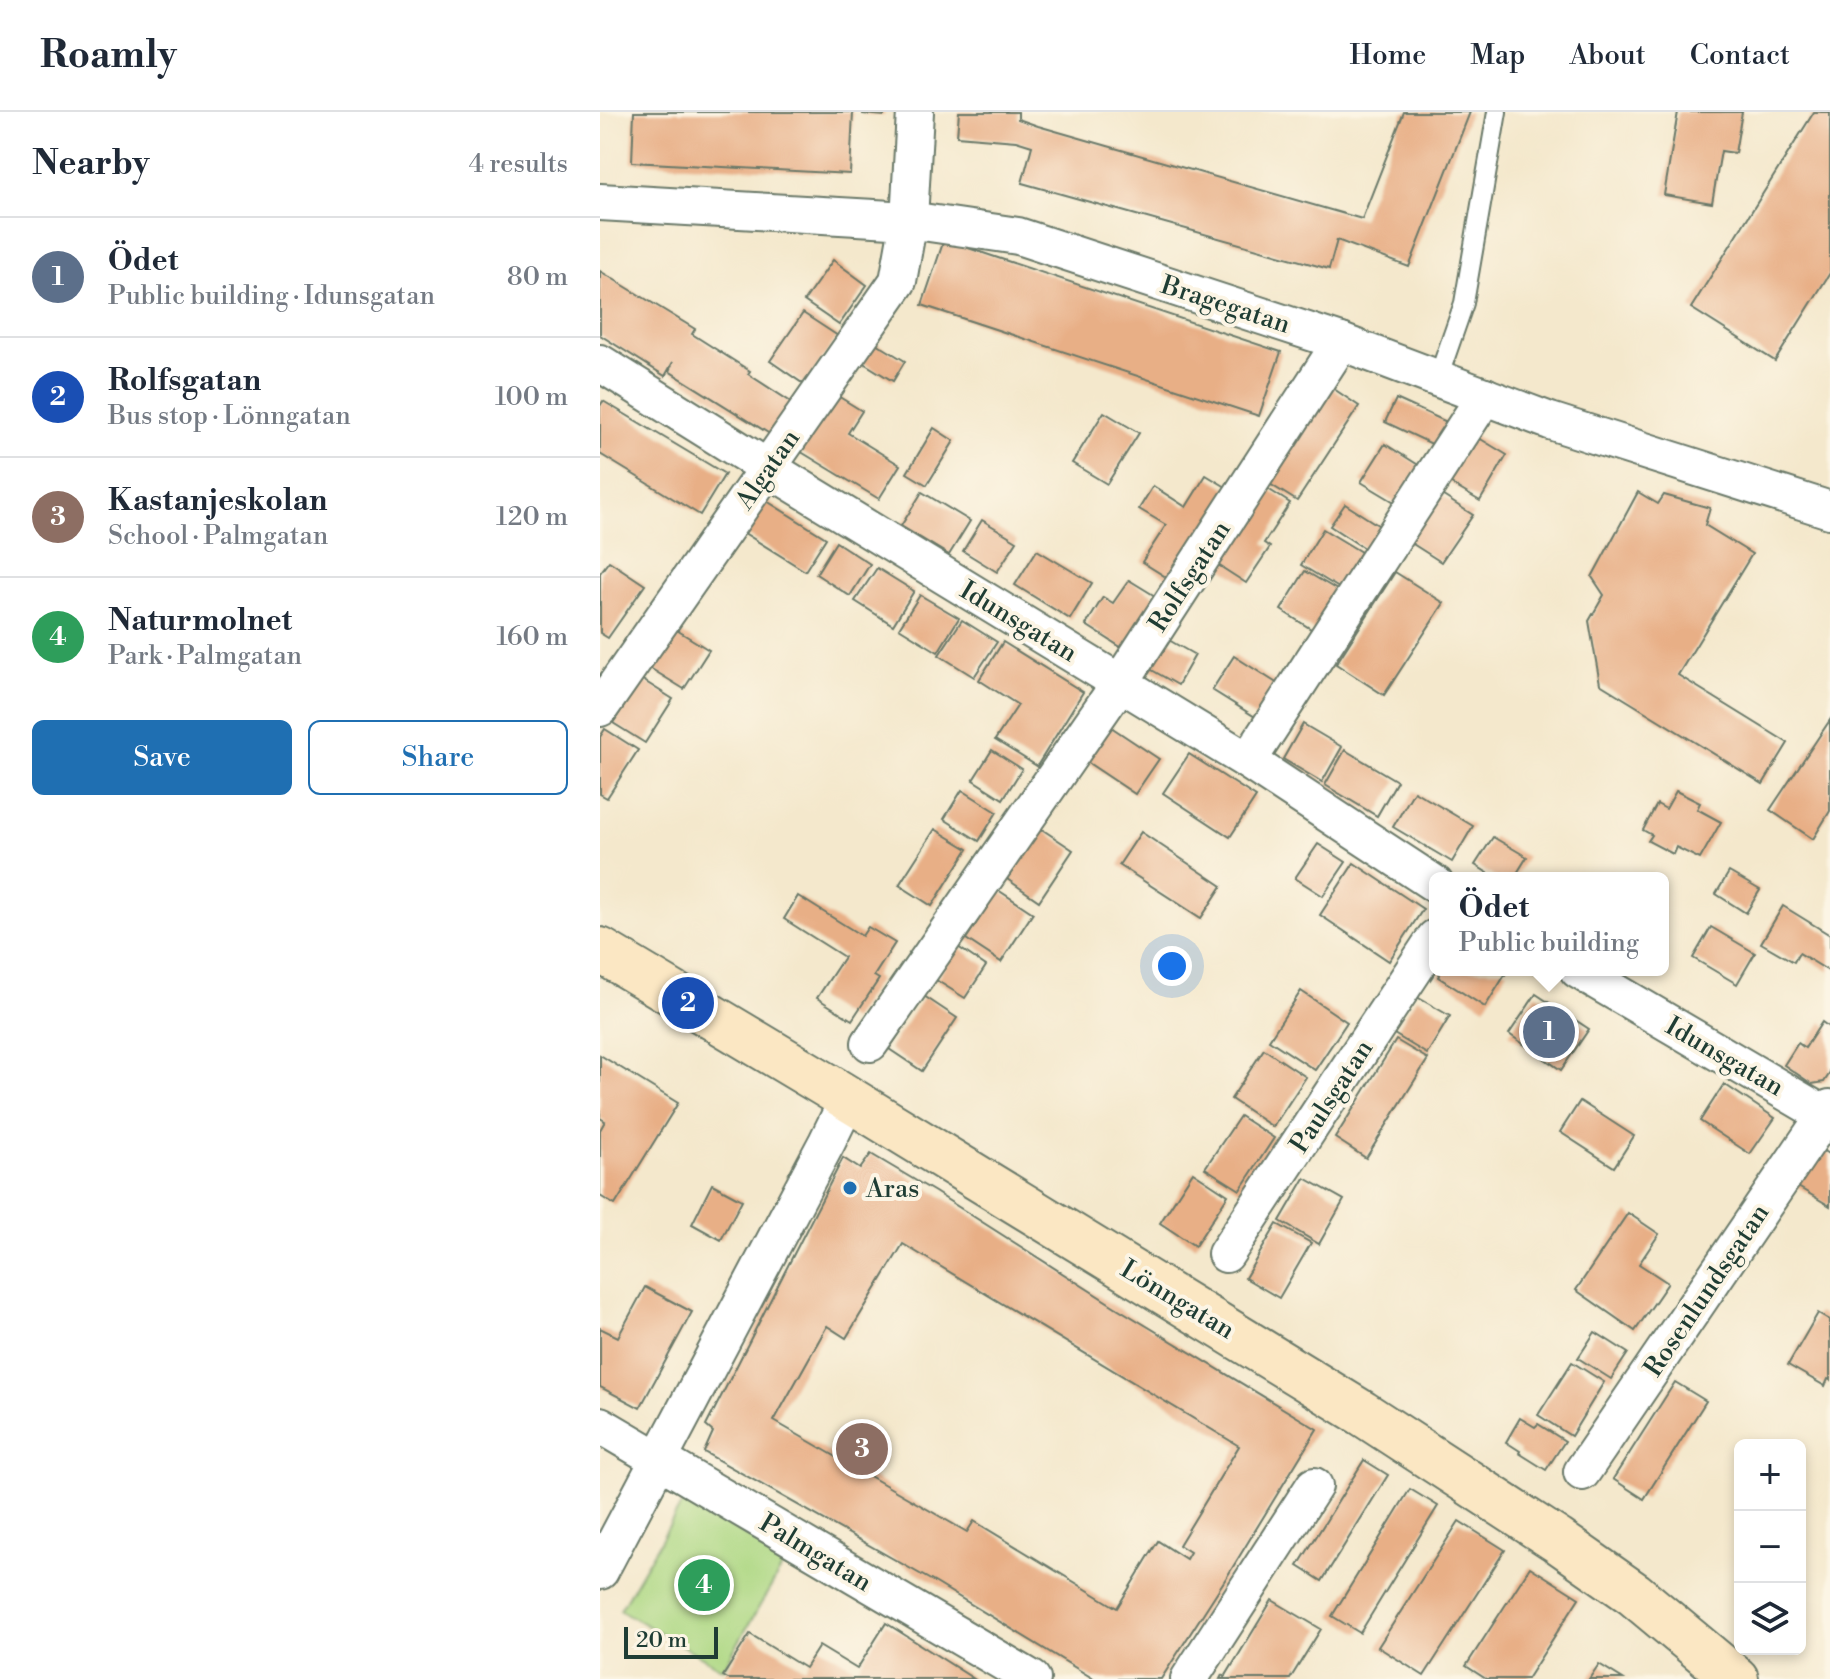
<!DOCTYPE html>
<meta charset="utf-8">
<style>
body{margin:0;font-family:"Libre Bodoni",serif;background:#f2f2f3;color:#1f2937}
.controls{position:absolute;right:24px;bottom:24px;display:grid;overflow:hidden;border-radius:12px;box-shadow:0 4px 12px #0003}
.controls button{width:72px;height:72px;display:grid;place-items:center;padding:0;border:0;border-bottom:2px solid #e0e1e3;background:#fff;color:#1f2937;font:40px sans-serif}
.scale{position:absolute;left:24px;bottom:20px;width:94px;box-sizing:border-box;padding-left:8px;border:4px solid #1f3d34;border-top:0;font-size:22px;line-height:28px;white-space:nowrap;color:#1f3d34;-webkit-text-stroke:6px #fcf5e5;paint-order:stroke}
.you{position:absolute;left:572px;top:854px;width:28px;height:28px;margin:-20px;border:6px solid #fff;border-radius:50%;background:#1a73e8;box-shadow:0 0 0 12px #1a73e833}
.badge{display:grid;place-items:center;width:52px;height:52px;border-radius:50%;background:#1f6fb2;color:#fff;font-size:26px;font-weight:700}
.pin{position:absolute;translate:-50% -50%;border:4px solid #fff;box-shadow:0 2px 8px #0006}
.popup{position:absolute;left:829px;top:760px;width:240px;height:104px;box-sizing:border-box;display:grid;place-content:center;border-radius:12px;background:#fff;filter:drop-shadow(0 2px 6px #0005);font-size:26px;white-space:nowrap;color:#747a83}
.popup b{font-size:30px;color:#1f2937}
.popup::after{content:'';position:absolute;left:50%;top:100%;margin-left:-16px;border:16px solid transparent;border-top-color:#fff}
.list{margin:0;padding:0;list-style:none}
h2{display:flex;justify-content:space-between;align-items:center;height:104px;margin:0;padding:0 32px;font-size:34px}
h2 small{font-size:26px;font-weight:400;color:#747a83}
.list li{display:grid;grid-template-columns:52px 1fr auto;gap:24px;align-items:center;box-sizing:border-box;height:120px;padding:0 32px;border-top:2px solid #e0e1e3}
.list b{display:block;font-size:30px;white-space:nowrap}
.list p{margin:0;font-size:26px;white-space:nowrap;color:#747a83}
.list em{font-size:26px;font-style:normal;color:#747a83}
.actions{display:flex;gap:16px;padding:24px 32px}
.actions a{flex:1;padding:18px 0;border:2px solid #1f6fb2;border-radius:12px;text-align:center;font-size:28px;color:#1f6fb2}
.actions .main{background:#1f6fb2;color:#fff}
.icon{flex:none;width:44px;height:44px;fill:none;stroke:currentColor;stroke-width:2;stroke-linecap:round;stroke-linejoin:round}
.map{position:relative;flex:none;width:1230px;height:1567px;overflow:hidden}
header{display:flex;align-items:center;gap:48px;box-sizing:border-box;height:112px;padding:0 40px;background:#fff;border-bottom:2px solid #e0e1e3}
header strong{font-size:38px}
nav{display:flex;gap:44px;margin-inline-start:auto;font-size:28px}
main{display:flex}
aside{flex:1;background:#fff}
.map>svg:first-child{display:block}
.green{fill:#aed884;stroke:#668a5c;stroke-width:2}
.building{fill:#e8af86;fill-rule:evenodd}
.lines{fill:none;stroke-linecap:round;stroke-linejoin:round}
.lane-casing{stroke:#6a7969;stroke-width:22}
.street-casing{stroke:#6a7969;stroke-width:40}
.secondary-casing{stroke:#6a7969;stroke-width:48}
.lane{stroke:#fff;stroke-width:18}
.street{stroke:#fff;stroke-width:36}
.secondary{stroke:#fbe7c3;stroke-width:44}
.poi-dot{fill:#1f6fb2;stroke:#fcf5e5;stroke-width:3}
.labels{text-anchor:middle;stroke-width:8;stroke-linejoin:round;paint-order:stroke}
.street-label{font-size:26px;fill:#1f3d34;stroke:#fcf5e5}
.poi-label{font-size:26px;fill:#1f3d34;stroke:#fcf5e5;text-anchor:start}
</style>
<header>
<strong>Roamly</strong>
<nav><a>Home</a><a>Map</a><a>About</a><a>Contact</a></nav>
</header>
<main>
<aside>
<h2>Nearby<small>4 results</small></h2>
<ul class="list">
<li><span class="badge" style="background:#5c6f8a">1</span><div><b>Ödet</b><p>Public building · Idunsgatan</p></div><em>80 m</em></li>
<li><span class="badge" style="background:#1a4fb4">2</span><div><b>Rolfsgatan</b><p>Bus stop · Lönngatan</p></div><em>100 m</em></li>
<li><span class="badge" style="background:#8d6e63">3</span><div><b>Kastanjeskolan</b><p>School · Palmgatan</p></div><em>120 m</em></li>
<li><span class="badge" style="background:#2e9e5b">4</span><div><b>Naturmolnet</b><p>Park · Palmgatan</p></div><em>160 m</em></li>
</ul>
<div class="actions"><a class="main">Save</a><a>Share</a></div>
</aside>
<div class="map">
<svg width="1230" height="1567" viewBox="0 0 1230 1567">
<rect width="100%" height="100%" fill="#fcf5e5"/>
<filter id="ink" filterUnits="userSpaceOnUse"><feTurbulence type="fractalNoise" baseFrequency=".0125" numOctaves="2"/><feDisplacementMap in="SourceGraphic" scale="16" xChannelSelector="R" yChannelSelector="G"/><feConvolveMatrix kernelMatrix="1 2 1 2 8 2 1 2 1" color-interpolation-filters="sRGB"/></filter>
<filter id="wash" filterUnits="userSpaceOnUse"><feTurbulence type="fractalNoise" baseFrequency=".006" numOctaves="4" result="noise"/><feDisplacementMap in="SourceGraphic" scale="32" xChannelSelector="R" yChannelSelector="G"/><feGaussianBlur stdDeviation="1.8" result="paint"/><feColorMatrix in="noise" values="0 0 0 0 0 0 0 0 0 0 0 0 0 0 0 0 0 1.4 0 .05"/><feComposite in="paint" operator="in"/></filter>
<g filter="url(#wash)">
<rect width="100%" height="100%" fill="#f4e8cc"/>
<path class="green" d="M84 1388 187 1447 123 1557 20 1498Z"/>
<g id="blocks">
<g class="building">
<path d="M34 0H253L250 62 32 50Z"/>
<path d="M263 0H284V4L263 2Z"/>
<path d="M359 0H418V7L438 14 762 107 804 0H870L809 155 737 128 729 157 422 71 432 34 416 29 357 24Z"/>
<path d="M1078 0H1142L1135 41 1121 39 1112 91 1064 83Z"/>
<path d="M1214 0H1230V161L1175 249 1091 196Z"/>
<path d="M344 128 681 240 659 304 322 193Z"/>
<path d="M233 148 267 173 239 213 204 189Z"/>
<path d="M0 159 95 217 92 222 150 259 148 262 194 292 173 324 69 259 73 250 65 264 0 223Z"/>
<path d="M203 201 238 224 205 273 170 249Z"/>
<path d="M269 227 305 249 293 269 257 247Z"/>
<path d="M728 273 759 294 697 389 665 369Z"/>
<path d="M233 281 262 299 248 321 300 353 279 387 198 338Z"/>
<path d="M796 287 847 310 836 334 785 310Z"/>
<path d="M3 289 125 362 100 403 0 342V294Z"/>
<path d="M504 300 539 321 507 372 472 351Z"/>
<path d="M334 316 354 329 327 373 307 361Z"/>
<path d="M874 323 907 343 880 389 846 369Z"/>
<path d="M785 332 820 354 796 391 761 370Z"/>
<path d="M606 363 631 378 574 470 542 450 566 413 539 397 553 374 586 395Z"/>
<path d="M665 375 690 391 664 431 670 435 646 471 615 451Z"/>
<path d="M322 380 370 409 349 443 301 414Z"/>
<path d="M837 380 873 403 841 450 805 427Z"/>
<path d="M1038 380 1058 392 1064 383 1110 396 1105 413 1152 442 1078 563 1188 631 1163 672 1000 572 989 509 1004 483 992 465Z"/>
<path d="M162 386 226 426 205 459 141 419Z"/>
<path d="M745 392 781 415 767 438 730 414Z"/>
<path d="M382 408 417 429 397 460 363 439Z"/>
<path d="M723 417 761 440 739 476 701 453Z"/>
<path d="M236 430 270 452 250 484 216 462Z"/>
<path d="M437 438 492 471 470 507 415 473Z"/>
<path d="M9 449 45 473 8 526 0 521V461Z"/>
<path d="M277 456 314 479 293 513 255 489Z"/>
<path d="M705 459 744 482 719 522 681 498Z"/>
<path d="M795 460 844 491 784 583 736 552Z"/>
<path d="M529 468 560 487 527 539 486 513 503 485 513 491Z"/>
<path d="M320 483 359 506 338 540 299 516Z"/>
<path d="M362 508 397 530 374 565 339 543Z"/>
<path d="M75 517 109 538 84 577 50 556Z"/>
<path d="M567 527 595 543 578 573 550 557Z"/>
<path d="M403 530 483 580 437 654 395 628 418 593 379 568Z"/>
<path d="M634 544 678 572 657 606 612 578Z"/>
<path d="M41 567 73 587 45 631 13 611Z"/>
<path d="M1230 608V699L1213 727 1170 698Z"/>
<path d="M502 609 559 647 535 682 478 644Z"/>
<path d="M703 612 742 635 722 670 683 647Z"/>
<path d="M5 617 38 638 7 686 0 682V625Z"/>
<path d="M392 638 422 657 403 687 373 668Z"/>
<path d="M745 638 797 669 777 704 725 673Z"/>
<path d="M589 642 656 685 630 725 563 681Z"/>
<path d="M362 678 397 700 379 729 344 707Z"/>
<path d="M814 679 873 714 852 750 793 715Z"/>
<path d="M1076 679 1100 691 1097 697 1121 710 1100 747 1076 735 1073 742 1048 729 1052 723 1043 718 1057 692 1066 697Z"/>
<path d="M440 716 473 738 439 789 407 767Z"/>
<path d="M335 717 368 737 332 794 299 773Z"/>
<path d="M541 720 622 774 601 806 519 753Z"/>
<path d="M893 725 927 745 914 766H896L875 753Z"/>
<path d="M718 732 746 750 723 784 695 766Z"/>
<path d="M754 751 823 797 789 849 720 803Z"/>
<path d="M1129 760 1160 778 1146 801 1116 782Z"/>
<path d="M398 778 433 801 401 850 366 827Z"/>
<path d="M198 784 262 824 268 815 295 831 274 864 279 867 252 908 217 886 244 845 184 807Z"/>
<path d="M1183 794 1230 823V860L1199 841 1194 850 1161 831Z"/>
<path d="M1111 815 1155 841 1137 872 1093 846Z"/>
<path d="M358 835 386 854 365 886 336 868Z"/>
<path d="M842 858H908L885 895 838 865Z"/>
<path d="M701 879 747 910 715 958 669 928Z"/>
<path d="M936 882 989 917 961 958 909 922Z"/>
<path d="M324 884 357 906 322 959 289 937Z"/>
<path d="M817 885 850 904 827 942 794 922Z"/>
<path d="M1222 910 1230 916V961L1224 970 1212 972 1184 953 1198 931 1205 936Z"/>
<path d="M796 928 828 947 766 1046 735 1026Z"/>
<path d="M664 937 706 965 673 1015 631 987Z"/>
<path d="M0 943 78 991 15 1093 0 1084V1018L5 1009 0 1006Z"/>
<path d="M1124 972 1175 1006 1150 1042 1100 1009Z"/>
<path d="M980 989 1034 1024 1014 1055 960 1020Z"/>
<path d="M640 1004 674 1026 640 1078 605 1056Z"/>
<path d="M1217 1035 1230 1043V1094L1193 1072Z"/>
<path d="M271 1042 335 1080 517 1196 717 1317 628 1463 561 1567H494L336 1471 104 1340 113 1320 106 1314 243 1046 260 1057ZM303 1132 639 1334 579 1433 590 1440 586 1447 558 1429 517 1496 374 1409 367 1420 174 1309 227 1214 246 1226Z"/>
<path d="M593 1060 628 1083 595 1134 560 1111Z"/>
<path d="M705 1066 744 1088 719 1132 680 1109Z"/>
<path d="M112 1072 142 1088 121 1128 92 1112Z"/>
<path d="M1028 1101 1059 1122 1039 1152 1068 1171 1035 1219 976 1178Z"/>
<path d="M677 1112 711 1131 679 1186 645 1166Z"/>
<path d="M45 1175 92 1200 40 1296 0 1275V1216L18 1225Z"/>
<path d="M1218 1201 1230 1208V1268L1228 1267 1225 1274 1188 1253Z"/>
<path d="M995 1220 1028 1241 1011 1267 978 1246Z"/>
<path d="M972 1250 1004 1270 971 1324 938 1303Z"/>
<path d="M1075 1270 1106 1289 1044 1387 1013 1367Z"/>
<path d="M920 1306 935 1315 938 1312 965 1329 946 1358 919 1341 920 1339 906 1330Z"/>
<path d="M764 1348 788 1363 722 1469 698 1454Z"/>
<path d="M810 1377 838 1394 760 1521 732 1504Z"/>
<path d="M859 1409 905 1438 824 1564 778 1535Z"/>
<path d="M930 1455 979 1486 927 1567H886L866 1554Z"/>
<path d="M672 1488 721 1517 690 1567H620L622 1563 625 1565Z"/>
<path d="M286 1511 374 1567H128L123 1564 150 1522 205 1556 219 1534 257 1557Z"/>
<path d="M999 1552 1023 1567H989Z"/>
</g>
</g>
</g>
<g filter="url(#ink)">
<use href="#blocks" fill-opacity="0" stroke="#6a7969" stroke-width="2"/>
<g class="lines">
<g class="lane-casing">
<path id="lane" d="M838 266 864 191 897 0"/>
</g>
<g class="street-casing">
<g id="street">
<path d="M0 90 309 108 418 124 741 230 950 309 1230 398"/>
<path d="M0 251 168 356 648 649 835 772"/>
<path d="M0 596 298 169 309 108 315 0"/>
<path d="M648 649 885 284"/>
<path d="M978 858 1230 1006"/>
<path d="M270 931 520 571 741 230"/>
<path d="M626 1142 835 826"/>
<path d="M0 1313 432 1567"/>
<path d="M982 1360 1230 996"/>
<path d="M0 1459 227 1030 248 987"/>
<path d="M589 1567 714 1374"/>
</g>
</g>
<g class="secondary-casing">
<path id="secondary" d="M0 838 226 973 762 1301 957 1428 1034 1482 1136 1567"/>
</g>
<use href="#lane" class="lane"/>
<use href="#street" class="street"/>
<use href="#secondary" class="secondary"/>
</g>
</g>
<circle class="poi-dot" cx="250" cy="1076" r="8"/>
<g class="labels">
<g class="street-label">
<text transform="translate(626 192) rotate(18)" y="9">Bragegatan</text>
<text transform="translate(167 357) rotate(-55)" y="9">Algatan</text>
<text transform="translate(589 464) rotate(-57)" y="9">Rolfsgatan</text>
<text transform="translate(419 509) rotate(31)" y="9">Idunsgatan</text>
<text transform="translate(1125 944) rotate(30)" y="9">Idunsgatan</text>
<text transform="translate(731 984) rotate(-57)" y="9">Paulsgatan</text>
<text transform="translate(1106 1178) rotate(-56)" y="9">Rosenlundsgatan</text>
<text transform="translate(578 1187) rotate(31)" y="9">Lönngatan</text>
<text transform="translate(216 1440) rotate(31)" y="9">Palmgatan</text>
</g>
<g class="poi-label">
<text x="266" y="1085">Aras</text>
</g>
</g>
</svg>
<div class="controls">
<button>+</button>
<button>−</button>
<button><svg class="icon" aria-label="layers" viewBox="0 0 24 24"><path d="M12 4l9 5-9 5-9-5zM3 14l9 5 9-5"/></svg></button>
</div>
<div class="scale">20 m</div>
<div class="you"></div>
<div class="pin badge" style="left:949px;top:920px;background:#5c6f8a">1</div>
<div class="popup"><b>Ödet</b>Public building</div>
<div class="pin badge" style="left:88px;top:891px;background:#1a4fb4">2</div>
<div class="pin badge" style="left:262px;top:1337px;background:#8d6e63">3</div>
<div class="pin badge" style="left:104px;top:1473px;background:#2e9e5b">4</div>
</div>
</main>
